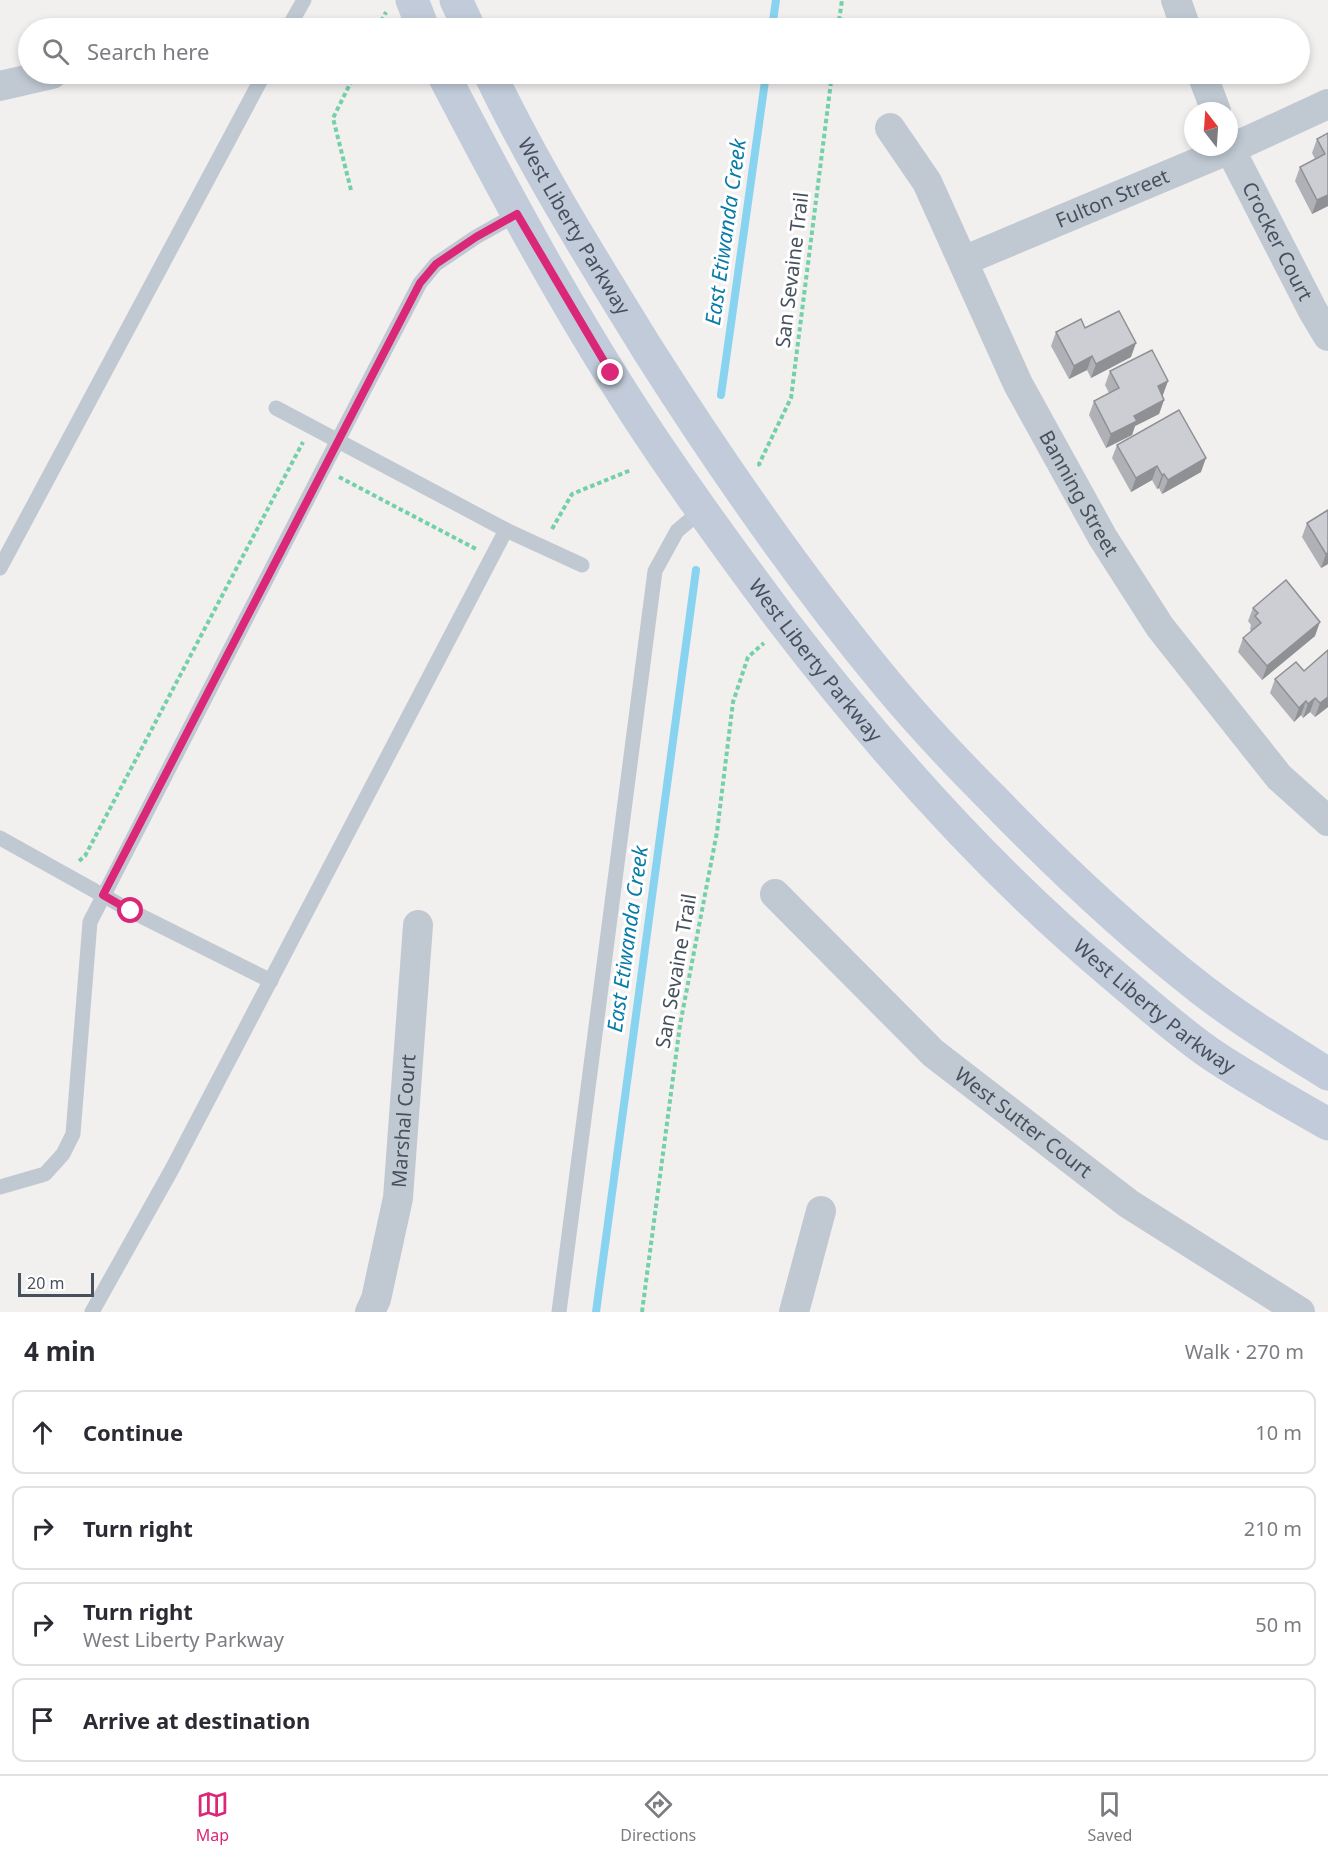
<!DOCTYPE html>
<meta charset="utf-8">
<style>
body{margin:0;font-family:"Noto Sans",sans-serif;background:#f2f2f3;color:#2b2b33}
.compass{position:absolute;left:1184px;top:102px;width:54px;height:54px;border-radius:50%;background:#fff;box-shadow:0 3px 9px #0003;rotate:343deg}
.scale{position:absolute;left:18px;bottom:15px;width:76px;box-sizing:border-box;padding-left:6px;border:3px solid #47515e;border-top:0;font-size:16px;line-height:21px;white-space:nowrap;color:#47515e;-webkit-text-stroke:4px #fff;paint-order:stroke}
.stop{position:absolute;width:18px;height:18px;margin:-14px;border:4px solid #db2777;border-radius:50%;background:#fff}
.stop.end{background:#db2777;border-color:#fff;box-shadow:0 2px 6px #0008}
.list{margin:0;padding:0;list-style:none}
h2{display:flex;justify-content:space-between;align-items:center;height:78px;margin:0;padding:0 24px;font-size:26px}
h2 small{font-size:20px;font-weight:400;color:#7c7c81}
.list li{display:grid;grid-template-columns:39px 1fr auto;gap:18px;align-items:center;box-sizing:border-box;height:84px;margin:0 12px 12px;padding:0 12px;border:2px solid #e1e1e2;border-radius:12px}
.list b{display:block;font-size:22px;white-space:nowrap}
.list p{margin:0;font-size:20px;white-space:nowrap;color:#7c7c81}
.list em{font-size:20px;font-style:normal;color:#7c7c81}
.icon{flex:none;width:33px;height:33px;fill:none;stroke:currentColor;stroke-width:2;stroke-linecap:round;stroke-linejoin:round}
.map{position:relative;flex:none;width:1328px;height:1312px;overflow:hidden}
.search{position:absolute;background:#fff;box-shadow:0 3px 9px #0003;left:18px;right:18px;top:18px;height:66px;display:flex;align-items:center;gap:15px;box-sizing:border-box;padding:0 21px;border-radius:33px;color:#7c7c81;font-size:22px}
.sheet{height:462px;background:#fff}
nav{display:flex;justify-content:space-around;align-items:center;box-sizing:border-box;height:84px;border-top:2px solid #e1e1e2;background:#fff;font-size:16px;color:#7c7c81}
nav a{display:grid;justify-items:center;gap:3px}
nav .on{color:#db2777}
.map>svg:first-child{display:block}
.lines{fill:none;stroke-linecap:round;stroke-linejoin:round}
.stream{stroke:#88d3ef;stroke-width:8}
.path{stroke:#73d0a8;stroke-width:4;stroke-dasharray:4.5 3;stroke-linecap:butt}
.lane{stroke:#c0c9d2;stroke-width:15}
.street{stroke:#c0c9d2;stroke-width:30}
.secondary{stroke:#c1cbd9;stroke-width:33}
.wall{fill:#afb1b6}
.shaded-wall{fill:#8f9094}
.building{fill:#ccced4;stroke:#8f9094;stroke-width:1.5}
.route{stroke:#db2777;stroke-width:8}
.labels{text-anchor:middle;stroke-width:6;stroke-linejoin:round;paint-order:stroke}
.street-label{font-size:20px;fill:#47515e;stroke:#fff}
.water-label{font-size:21px;font-style:italic;fill:#087ca8;stroke:#fff}
</style>
<div class="map">
<svg width="1328" height="1312" viewBox="0 0 1328 1312">
<rect width="100%" height="100%" fill="#f2efef"/>
<g class="lines">
<g class="stream">
<path d="M772 28 776 0"/>
<path d="M721 395 766 74"/>
<path d="M596 1312 696 570"/>
</g>
<g class="path">
<path d="M378 28 386 12"/>
<path d="M838 28 842 0"/>
<path d="M351 190 333 118 355 74"/>
<path d="M760 466 759 464 791 398 832 74"/>
<path d="M339 477 476 549"/>
<path d="M552 529 572 494 631 470"/>
<path d="M79 861 85 856 303 442"/>
<path d="M642 1312 680 1025 717 832 733 702 748 657 764 643"/>
</g>
<g class="lane">
<path d="M288 28 304 0"/>
<path d="M506 530 582 565"/>
<path d="M0 568 264 74"/>
<path d="M0 838 131 911 271 981"/>
<path d="M0 1187 45 1174 63 1154 73 1134 90 922 323 469 420 283 436 264 476 237 517 214"/>
<path d="M92 1312 172 1169 506 530 276 408"/>
<path d="M559 1312 655 571 677 531 702 510"/>
</g>
<g class="street">
<path d="M1176 0 1186 28"/>
<path d="M1202 74 1216 111"/>
<path d="M0 86 52 74"/>
<path id="s1" d="M890 128 927 182 1018 384 1103 538 1160 627 1279 777 1328 821"/>
<path id="s2" d="M1229 147 1313 311 1328 336"/>
<path id="s3" d="M963 261 1230 149 1328 104"/>
<path id="s4" d="M775 894 933 1053 1129 1204 1300 1312"/>
<path id="s5" d="M370 1312 376 1299 398 1198 418 925"/>
<path d="M794 1312 821 1211"/>
</g>
<g class="secondary">
<path d="M412 0 423 28"/>
<path d="M456 0 469 28"/>
<path id="s6" d="M443 74C503 189 565 305 636 414 682 485 732 553 782 620 880 748 987 869 1110 972 1142 999 1174 1028 1208 1052 1246 1078 1288 1101 1328 1124"/>
<path id="s7" d="M490 74C536 170 592 259 648 350 721 465 800 579 887 684 921 725 958 764 995 801 1060 868 1128 932 1201 989 1241 1020 1285 1047 1328 1074"/>
</g>
</g>
<g class="wall">
<path d="M1328 133V206L1312 214 1295 181 1300 167 1315 159 1312 153 1317 139Z"/>
<path d="M1085 328 1131 357 1091 378 1087 370 1069 379 1051 346 1056 332Z"/>
<path d="M1110 371 1168 381 1162 395 1164 400 1159 414 1135 426 1132 435 1106 448 1089 415 1094 401 1109 393 1105 385Z"/>
<path d="M1117 445 1201 472 1162 494 1159 488 1157 489 1152 480 1131 492 1112 458Z"/>
<path d="M1328 510V564L1321 568 1302 537 1307 523Z"/>
<path d="M1253 608 1315 636 1262 680 1238 652 1243 638 1251 631 1250 629 1251 625 1248 621Z"/>
<path d="M1296 662 1328 707 1315 717 1310 712 1303 718 1301 715 1294 722 1270 693 1275 679Z"/>
</g>
<g class="shaded-wall">
<path d="M1328 195V206L1312 214 1317 200Z"/>
<path d="M1136 343 1131 357 1091 378 1096 364Z"/>
<path d="M1092 356 1087 370 1069 379 1074 366Z"/>
<path d="M1168 381 1163 395 1153 400 1158 386Z"/>
<path d="M1164 400 1159 414 1135 426 1132 435 1106 448 1111 434 1134 416Z"/>
<path d="M1206 458 1201 472 1162 494 1168 480Z"/>
<path d="M1157 466 1152 480 1131 492 1136 478Z"/>
<path d="M1164 474 1159 488 1157 489 1162 475Z"/>
<path d="M1328 553V564L1321 568 1326 554Z"/>
<path d="M1320 622 1315 636 1262 680 1267 666Z"/>
<path d="M1328 697V707L1315 717 1320 703Z"/>
<path d="M1315 698 1310 712 1303 718 1308 704Z"/>
<path d="M1306 701 1301 715 1294 722 1299 708Z"/>
</g>
<g class="building">
<path d="M1328 133V195L1317 200 1300 167 1325 154 1317 139Z"/>
<path d="M1119 311 1136 343 1096 364 1092 356 1074 366 1056 332 1081 319 1085 328Z"/>
<path d="M1152 350 1168 381 1158 386 1164 400 1134 416 1137 421 1111 434 1094 401 1119 388 1110 371Z"/>
<path d="M1179 410 1206 458 1168 480 1164 474 1162 475 1157 466 1136 478 1117 445Z"/>
<path d="M1328 510V553L1326 554 1307 523Z"/>
<path d="M1286 580 1320 622 1267 666 1243 638 1261 623 1255 616 1258 613 1253 608Z"/>
<path d="M1328 650V697L1320 703 1315 698 1308 704 1306 701 1299 708 1275 679 1296 662 1304 671Z"/>
</g>
<g class="lines">
<path class="route" d="M131 911 103 895 420 283 436 264 476 237 517 214 611 373"/>
</g>
<g class="labels">
<g class="street-label">
<text dy="7" stroke="none"><textPath href="#s3" startOffset="162">Fulton Street</textPath></text>
<text dy="7" stroke="none"><textPath href="#s7" startOffset="174">West Liberty Parkway</textPath></text>
<text dy="7" stroke="none"><textPath href="#s2" startOffset="106">Crocker Court</textPath></text>
<text transform="translate(792 270) rotate(-83)" y="7">San Sevaine Trail</text>
<text dy="7" stroke="none"><textPath href="#s1" startOffset="412">Banning Street</textPath></text>
<text dy="7" stroke="none"><textPath href="#s6" startOffset="696">West Liberty Parkway</textPath></text>
<text transform="translate(676 971) rotate(-80)" y="7">San Sevaine Trail</text>
<text dy="7" stroke="none"><textPath href="#s6" startOffset="1182">West Liberty Parkway</textPath></text>
<text dy="7" stroke="none"><textPath href="#s5" startOffset="195">Marshal Court</textPath></text>
<text dy="7" stroke="none"><textPath href="#s4" startOffset="338">West Sutter Court</textPath></text>
</g>
<g class="water-label">
<text transform="translate(726 232) rotate(-82)" y="7">East Etiwanda Creek</text>
<text transform="translate(628 939) rotate(-82)" y="7">East Etiwanda Creek</text>
</g>
</g>
</svg>
<svg class="compass" viewBox="-18 -18 36 36"><path d="M0-13l5 13h-10z" fill="#e53935"/><path d="M0 13l5-13h-10z" fill="#7c7c81"/></svg>
<div class="scale">20 m</div>
<div class="stop" style="left:131px;top:911px"></div>
<div class="stop end" style="left:611px;top:373px"></div>
<div class="search"><svg class="icon" aria-label="search" viewBox="0 0 24 24"><circle cx="10" cy="10" r="6"/><path d="M15 15l6 6"/></svg>Search here</div>
</div>
<section class="sheet">
<h2>4 min<small>Walk · 270 m</small></h2>
<ul class="list">
<li><svg class="icon" aria-label="ahead" viewBox="0 0 24 24"><path d="M12 20V5M6 11l6-6 6 6"/></svg><div><b>Continue</b></div><em>10 m</em></li>
<li><svg class="icon" aria-label="right" viewBox="0 0 24 24"><path d="M7 20v-9h11M14 6l5 5-5 5"/></svg><div><b>Turn right</b></div><em>210 m</em></li>
<li><svg class="icon" aria-label="right" viewBox="0 0 24 24"><path d="M7 20v-9h11M14 6l5 5-5 5"/></svg><div><b>Turn right</b><p>West Liberty Parkway</p></div><em>50 m</em></li>
<li><svg class="icon" aria-label="arrive" viewBox="0 0 24 24"><path d="M6 21V4h12l-3 4 3 4H6"/></svg><div><b>Arrive at destination</b></div></li>
</ul>
</section>
<nav>
<a class="on"><svg class="icon" aria-label="map" viewBox="0 0 24 24"><path d="M3 6l6-2 6 2 6-2v14l-6 2-6-2-6 2zM9 4v14M15 6v14"/></svg>Map</a>
<a><svg class="icon" aria-label="directions" viewBox="0 0 24 24"><path d="M12 3l9 9-9 9-9-9zM9 14v-3h6M13 9l2 2-2 2"/></svg>Directions</a>
<a><svg class="icon" aria-label="saved" viewBox="0 0 24 24"><path d="M7 4h10v16l-5-4-5 4z"/></svg>Saved</a>
</nav>
